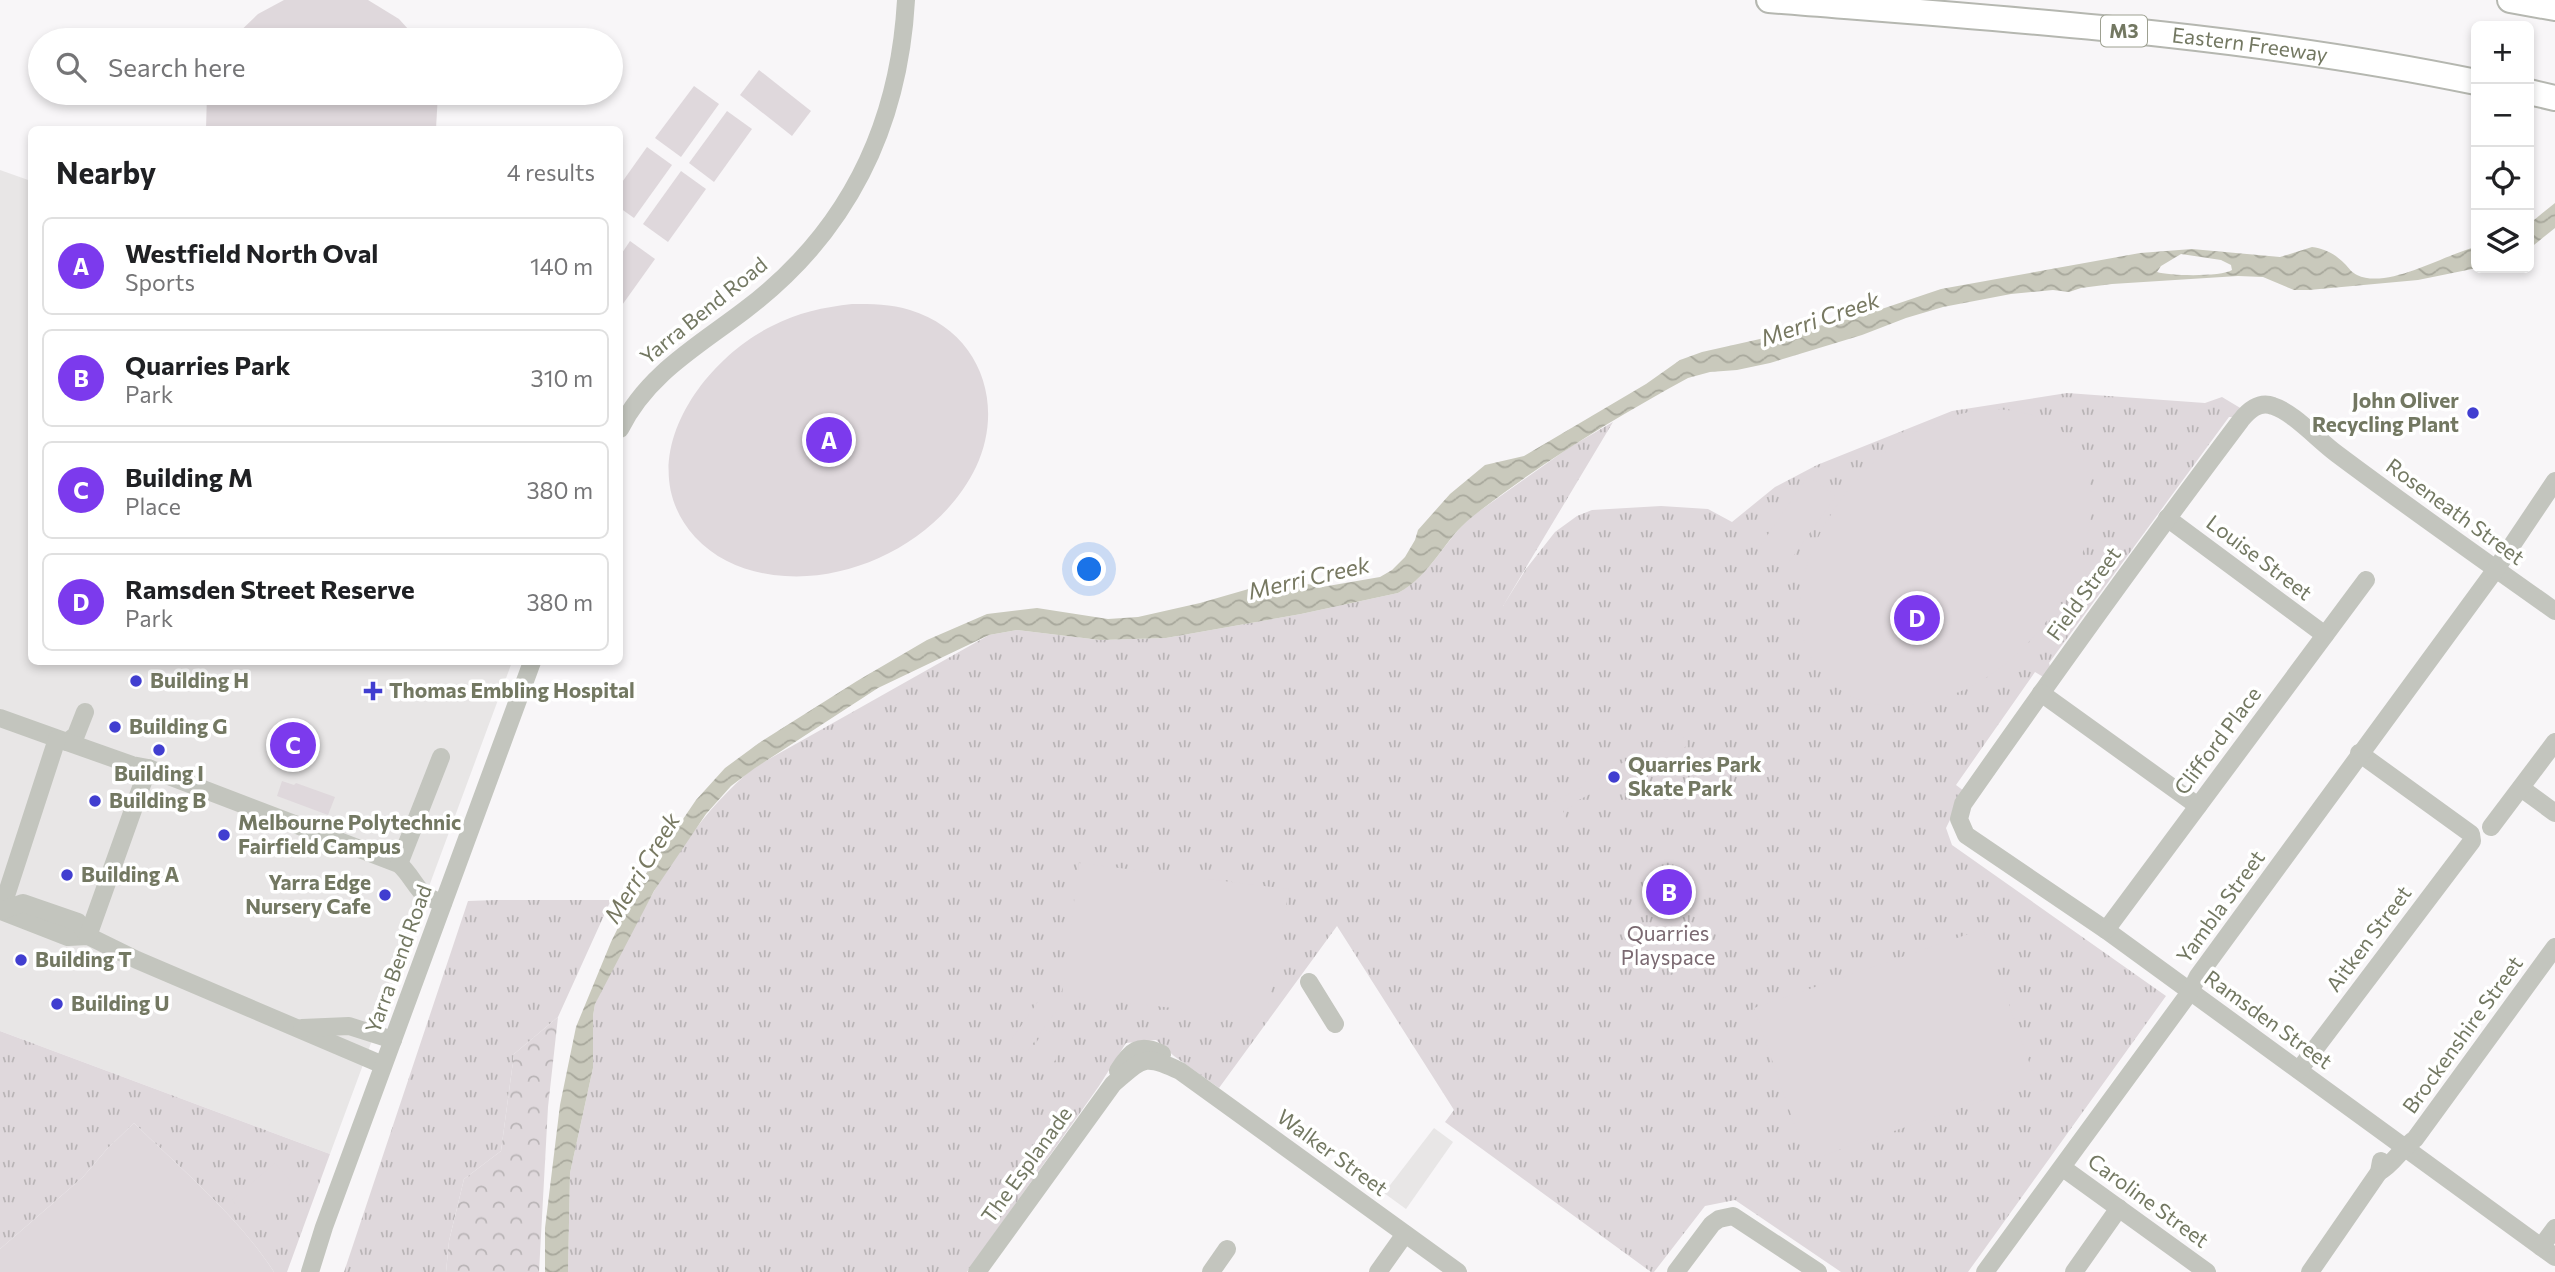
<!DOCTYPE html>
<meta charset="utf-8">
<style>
body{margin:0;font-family:Commissioner,sans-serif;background:#f2f2f2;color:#202124}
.controls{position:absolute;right:21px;top:21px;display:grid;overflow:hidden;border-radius:10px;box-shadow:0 4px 10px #0003}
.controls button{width:63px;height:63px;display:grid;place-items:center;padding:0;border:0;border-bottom:2px solid #e0e0e0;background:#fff;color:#202124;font:35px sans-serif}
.you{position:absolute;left:1090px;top:570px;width:24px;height:24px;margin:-18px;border:5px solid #fff;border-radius:50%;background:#1a73e8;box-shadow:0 0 0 10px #1a73e833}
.badge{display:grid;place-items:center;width:46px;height:46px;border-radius:50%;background:#7c3aed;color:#fff;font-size:23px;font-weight:700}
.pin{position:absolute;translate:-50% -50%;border:4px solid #fff;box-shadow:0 2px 7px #0006}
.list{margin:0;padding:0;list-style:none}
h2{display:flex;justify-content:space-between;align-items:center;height:91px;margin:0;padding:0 28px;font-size:30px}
h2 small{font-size:23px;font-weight:400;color:#757577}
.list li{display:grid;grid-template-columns:46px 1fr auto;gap:21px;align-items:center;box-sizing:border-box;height:98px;margin:0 14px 14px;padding:0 14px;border:2px solid #e0e0e0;border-radius:10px}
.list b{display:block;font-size:26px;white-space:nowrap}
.list p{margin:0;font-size:23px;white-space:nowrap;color:#757577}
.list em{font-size:23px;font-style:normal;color:#757577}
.icon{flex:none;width:38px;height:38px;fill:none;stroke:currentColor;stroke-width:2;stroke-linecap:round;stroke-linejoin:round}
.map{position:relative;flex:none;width:2555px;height:1272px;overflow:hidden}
.search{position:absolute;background:#fff;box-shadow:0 4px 10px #0003;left:28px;top:28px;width:595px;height:77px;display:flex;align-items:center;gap:18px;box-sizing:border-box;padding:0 24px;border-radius:38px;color:#757577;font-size:26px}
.panel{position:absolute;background:#fff;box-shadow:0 4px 10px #0003;left:28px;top:126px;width:595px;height:539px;border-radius:10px}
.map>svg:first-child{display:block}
.built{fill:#e8e6e6}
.grass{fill:url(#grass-tufts)}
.forest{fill:url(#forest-crowns)}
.garden{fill:#dfd8dc}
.water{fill:url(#water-waves);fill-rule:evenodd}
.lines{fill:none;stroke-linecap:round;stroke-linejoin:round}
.highway-casing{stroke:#b5b7b0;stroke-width:28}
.minor{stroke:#c3c5be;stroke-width:18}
.highway{stroke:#fff;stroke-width:24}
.poi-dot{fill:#413ed0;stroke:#fff;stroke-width:2.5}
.labels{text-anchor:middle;stroke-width:7;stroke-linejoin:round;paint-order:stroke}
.shield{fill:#fff;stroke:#9da091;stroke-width:2}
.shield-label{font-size:19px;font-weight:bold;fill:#737862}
.street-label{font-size:21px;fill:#737862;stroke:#fff}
.poi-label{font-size:21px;font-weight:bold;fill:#737862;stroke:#fff;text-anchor:start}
.park-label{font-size:21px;fill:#7b6971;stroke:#fff}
.water-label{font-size:23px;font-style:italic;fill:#777861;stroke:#fff}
</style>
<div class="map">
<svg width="2555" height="1272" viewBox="0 0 2555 1272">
<defs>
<pattern id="grass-tufts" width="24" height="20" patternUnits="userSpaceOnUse" patternTransform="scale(1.75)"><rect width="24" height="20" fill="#dfd8dc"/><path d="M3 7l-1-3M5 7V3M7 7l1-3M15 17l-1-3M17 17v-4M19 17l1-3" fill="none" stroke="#b9b4b6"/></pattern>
<pattern id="forest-crowns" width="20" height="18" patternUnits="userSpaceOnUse" patternTransform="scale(1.75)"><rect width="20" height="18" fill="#dfd8dc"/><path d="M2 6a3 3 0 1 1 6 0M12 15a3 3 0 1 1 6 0" fill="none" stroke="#b9b4b6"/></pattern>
<pattern id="water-waves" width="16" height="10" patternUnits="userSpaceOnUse" patternTransform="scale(1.75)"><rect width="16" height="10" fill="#c9c9bc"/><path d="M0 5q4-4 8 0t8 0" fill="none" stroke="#a8a89c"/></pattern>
</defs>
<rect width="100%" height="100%" fill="#f8f6f8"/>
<g class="built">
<path d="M0 170 31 181 32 662H512L330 1154 0 1031Z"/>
<path d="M1434 1128 1453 1142 1406 1209 1384 1193Z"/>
</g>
<g class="grass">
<path d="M2067 393 2205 403 2222 397 2242 409 2236 417H2229L2049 663 2051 670 2045 678 2035 672 1956 785 1964 791 1946 828 1952 845 2166 996 1968 1272H1841L1735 1200 1705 1206 1654 1272H1651L1445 1122 1454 1110 1337 926 1219 1088 1174 1056 1156 1040 1126 1043 1099 1086 967 1272H568L570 1173 593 1068V1016L595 1004C607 975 622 948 637 921 669 864 703 809 755 767L989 635 1017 630 1100 640 1166 638 1301 614 1398 593C1431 575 1444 541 1471 517L1570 447 1613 422 1503 606 1526 569 1555 532 1577 516 1592 510 1661 506 1708 509 1732 522 1775 487 1817 465 1952 411Z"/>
<path d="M495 900H611L558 1017 514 1054 501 1151 464 1179 449 1241 446 1272H344L468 901Z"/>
<path d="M0 1031 330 1154 287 1272H274C237 1215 182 1170 134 1123L107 1149 83 1177 0 1249Z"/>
</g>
<path class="forest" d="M558 1017 548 1107 539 1272H446L449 1241 464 1179 501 1151 514 1054Z"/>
<g class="garden">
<path d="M284 0H368L399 19 418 40H231L258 14Z"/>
<path d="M759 70 811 111 792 136 740 95Z"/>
<path d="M694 86 719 104 681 157 655 138Z"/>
<path d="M207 93H438L436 129H206Z"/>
<path d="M727 111 752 129 714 182 689 163Z"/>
<path d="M647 147 672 165 634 218 620 208V185Z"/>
<path d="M681 171 706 189 668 242 643 224Z"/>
<path d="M630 241 655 259 620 308V256Z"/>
<path d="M852 304C872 304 891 304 910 310 979 331 1006 403 976 467 943 536 860 581 785 576 751 574 718 562 695 537 629 464 699 362 772 326 797 313 824 307 852 304Z"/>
<path d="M1985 409C2186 406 2072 705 1894 706 1867 706 1841 695 1823 675 1762 605 1832 490 1893 446 1921 426 1951 414 1985 409Z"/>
<path d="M1808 476 1836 496 1787 565 1760 546Z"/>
<path d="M1681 733 1688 746 1682 748 1684 753 1672 760 1676 766 1665 772 1660 765 1610 790 1607 785 1575 802 1576 804 1563 811 1570 826 1563 828 1550 804 1585 785 1583 783Z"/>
<path d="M282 781 294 785 296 783 335 797 328 815 277 796Z"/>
<path d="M1079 863 1289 889 1266 1019 1062 995Z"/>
<path d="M1983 929 2036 1082 1807 1161 1754 1008Z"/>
<path d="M1042 996 1058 1008 1027 1052 1011 1040Z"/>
<path d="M1045 1029 1067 1042 1046 1074 1025 1060Z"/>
<path d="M134 1123C182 1170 237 1215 274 1272H0V1249L83 1177 107 1149Z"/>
<path d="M275 1163 292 1183 248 1219 232 1200Z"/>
</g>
<g class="water">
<path d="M2555 203V228L2529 249V224Z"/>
<path d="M2312 247C2326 249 2335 254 2345 264 2348 267 2352 273 2357 275 2388 290 2445 254 2476 247L2477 268 2418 280 2309 290H2294L2263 277 2238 276 2112 284 2081 288 2069 292 2053 290 2011 294 1943 307 1906 318 1862 335 1770 363 1737 370 1710 372 1688 378C1613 419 1539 464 1472 517 1443 540 1432 575 1398 593L1301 614 1166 638 1100 640 1017 630 989 635 878 688 755 768 731 786 706 814 654 891 595 1004 593 1016V1068L570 1173 568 1272H545V1228L560 1105 576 1027 611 942 641 881 696 800 725 768 759 743 857 681 927 640 987 614 1037 608 1108 619 1138 617 1200 603 1283 579 1322 587 1380 577 1392 570 1405 557 1415 540 1418 530 1450 494 1485 465 1524 456 1646 384 1680 360 1702 352 1858 317 1941 289 2140 253 2192 249 2280 257ZM2181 254 2221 260 2231 265 2232 270C2222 277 2169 276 2157 272L2161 266Z"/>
</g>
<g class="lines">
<g class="highway-casing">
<g id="highway">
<path id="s1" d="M1769 0C2005 19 2244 34 2476 82"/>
<path d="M2510 0 2555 8"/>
<path d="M2529 92 2555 98"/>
</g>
</g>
<g class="minor">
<path d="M620 429C647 374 698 346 745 310 847 233 899 127 906 0"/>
<path d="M2167 518 2325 635"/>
<path d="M2555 611C2482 559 2409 508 2337 454 2319 441 2293 412 2273 406 2259 401 2249 410 2241 420 2146 546 2054 674 1963 804L1959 819 1966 835 2106 930 2555 1257"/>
<path d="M2041 693 2198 806"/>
<path d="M0 718 67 742 76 735 85 712"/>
<path d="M67 742 132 765 148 768 399 864C410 873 417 890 426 896 431 899 438 901 443 903"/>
<path d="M2521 788 2555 813"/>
<path d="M2491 827 2555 742"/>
<path d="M399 864 441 757"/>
<path d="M1 911 68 937 88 936 137 960 383 1065"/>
<path d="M1 911 57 739"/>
<path d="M1 911 23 903 78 922 88 936"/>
<path d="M2106 930 2366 580"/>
<path d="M88 936 148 768"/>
<path d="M1309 982 1335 1024"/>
<path d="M302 1028 349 1026 393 1040"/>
<path d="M2299 1070 2472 841 2471 834 2359 753"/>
<path d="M1118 1071C1130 1051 1139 1042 1162 1054"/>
<path d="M2063 1168 2207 1272"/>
<path d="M2379 1172C2394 1164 2401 1148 2415 1139L2555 947"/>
<path d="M2541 1247 2555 1228"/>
<path d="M310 1272 324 1227 532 662"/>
<path d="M977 1272 1113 1084C1142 1059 1143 1053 1180 1071L1458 1272"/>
<path d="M1211 1272 1227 1249"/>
<path d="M1378 1272 1405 1234"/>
<path d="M1676 1272 1712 1224 1719 1219 1733 1216 1818 1272"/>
<path d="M1985 1272 2190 992 2198 976 2496 569 2555 481"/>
<path d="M2074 1272 2119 1208"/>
<path d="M2310 1272 2379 1172 2381 1161"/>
</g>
<use href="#highway" class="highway"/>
</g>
<g class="poi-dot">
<circle cx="2473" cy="413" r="7"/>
<circle cx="136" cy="681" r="7"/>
<path d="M369.5 680.5h7v7h7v7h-7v7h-7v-7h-7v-7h7z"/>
<circle cx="115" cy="727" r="7"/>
<circle cx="159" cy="750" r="7"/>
<circle cx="1614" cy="777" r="7"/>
<circle cx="95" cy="801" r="7"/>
<circle cx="224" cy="835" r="7"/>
<circle cx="67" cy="875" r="7"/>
<circle cx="385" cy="895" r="7"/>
<circle cx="21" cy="960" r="7"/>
<circle cx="57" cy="1004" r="7"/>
</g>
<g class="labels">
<rect class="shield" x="2101" y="15.5" width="46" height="31" rx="5"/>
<g class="shield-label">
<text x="2124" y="38">M3</text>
</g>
<g class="street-label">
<text dy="7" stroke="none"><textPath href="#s1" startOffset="483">Eastern Freeway</textPath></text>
<text transform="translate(704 311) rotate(-39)" y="7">Yarra Bend Road</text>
<text transform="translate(2455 512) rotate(36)" y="7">Roseneath Street</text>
<text transform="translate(2259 558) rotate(37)" y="7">Louise Street</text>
<text transform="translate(2084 594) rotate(-54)" y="7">Field Street</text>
<text transform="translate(2218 741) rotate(-53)" y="7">Clifford Place</text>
<text transform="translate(2221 907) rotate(-54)" y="7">Yambla Street</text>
<text transform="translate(2369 939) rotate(-53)" y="7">Aitken Street</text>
<text transform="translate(399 959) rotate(-70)" y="7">Yarra Bend Road</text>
<text transform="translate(2268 1020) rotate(36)" y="7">Ramsden Street</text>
<text transform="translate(2463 1035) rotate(-54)" y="7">Brockenshire Street</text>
<text transform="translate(1332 1153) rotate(36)" y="7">Walker Street</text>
<text transform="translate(1027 1165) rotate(-54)" y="7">The Esplanade</text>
<text transform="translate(2148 1201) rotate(36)" y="7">Caroline Street</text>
</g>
<g class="poi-label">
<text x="2459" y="408" text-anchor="end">John Oliver<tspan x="2459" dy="24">Recycling Plant</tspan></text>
<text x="150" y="688">Building H</text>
<text x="389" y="698">Thomas Embling Hospital</text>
<text x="129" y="734">Building G</text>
<text x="1628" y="772">Quarries Park<tspan x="1628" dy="24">Skate Park</tspan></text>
<text x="159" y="781" text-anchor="middle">Building I</text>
<text x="109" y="808">Building B</text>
<text x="238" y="830">Melbourne Polytechnic<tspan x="238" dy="24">Fairfield Campus</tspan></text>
<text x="81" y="882">Building A</text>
<text x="371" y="890" text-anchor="end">Yarra Edge<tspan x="371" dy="24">Nursery Cafe</tspan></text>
<text x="35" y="967">Building T</text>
<text x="71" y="1011">Building U</text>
</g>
<g class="park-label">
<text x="1668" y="941">Quarries<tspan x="1668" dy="24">Playspace</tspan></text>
</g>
<g class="water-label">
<text transform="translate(1820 319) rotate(-19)" y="8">Merri Creek</text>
<text transform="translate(1309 578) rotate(-13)" y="8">Merri Creek</text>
<text transform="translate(642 868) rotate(-59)" y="8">Merri Creek</text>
</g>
</g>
</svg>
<div class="controls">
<button>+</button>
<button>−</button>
<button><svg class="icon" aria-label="locate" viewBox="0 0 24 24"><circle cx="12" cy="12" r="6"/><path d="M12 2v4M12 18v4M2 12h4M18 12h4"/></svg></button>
<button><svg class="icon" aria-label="layers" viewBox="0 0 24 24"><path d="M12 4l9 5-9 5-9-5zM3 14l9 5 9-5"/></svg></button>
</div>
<div class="you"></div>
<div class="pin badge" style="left:829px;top:440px">A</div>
<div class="pin badge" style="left:1669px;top:892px">B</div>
<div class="pin badge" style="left:293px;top:745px">C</div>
<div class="pin badge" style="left:1917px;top:618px">D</div>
<div class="search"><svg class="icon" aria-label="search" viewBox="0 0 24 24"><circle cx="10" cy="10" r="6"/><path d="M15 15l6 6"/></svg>Search here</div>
<section class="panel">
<h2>Nearby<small>4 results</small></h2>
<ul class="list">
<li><span class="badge">A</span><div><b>Westfield North Oval</b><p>Sports</p></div><em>140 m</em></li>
<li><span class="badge">B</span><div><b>Quarries Park</b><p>Park</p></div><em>310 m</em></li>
<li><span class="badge">C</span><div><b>Building M</b><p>Place</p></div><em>380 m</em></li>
<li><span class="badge">D</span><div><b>Ramsden Street Reserve</b><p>Park</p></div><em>380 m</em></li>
</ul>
</section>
</div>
